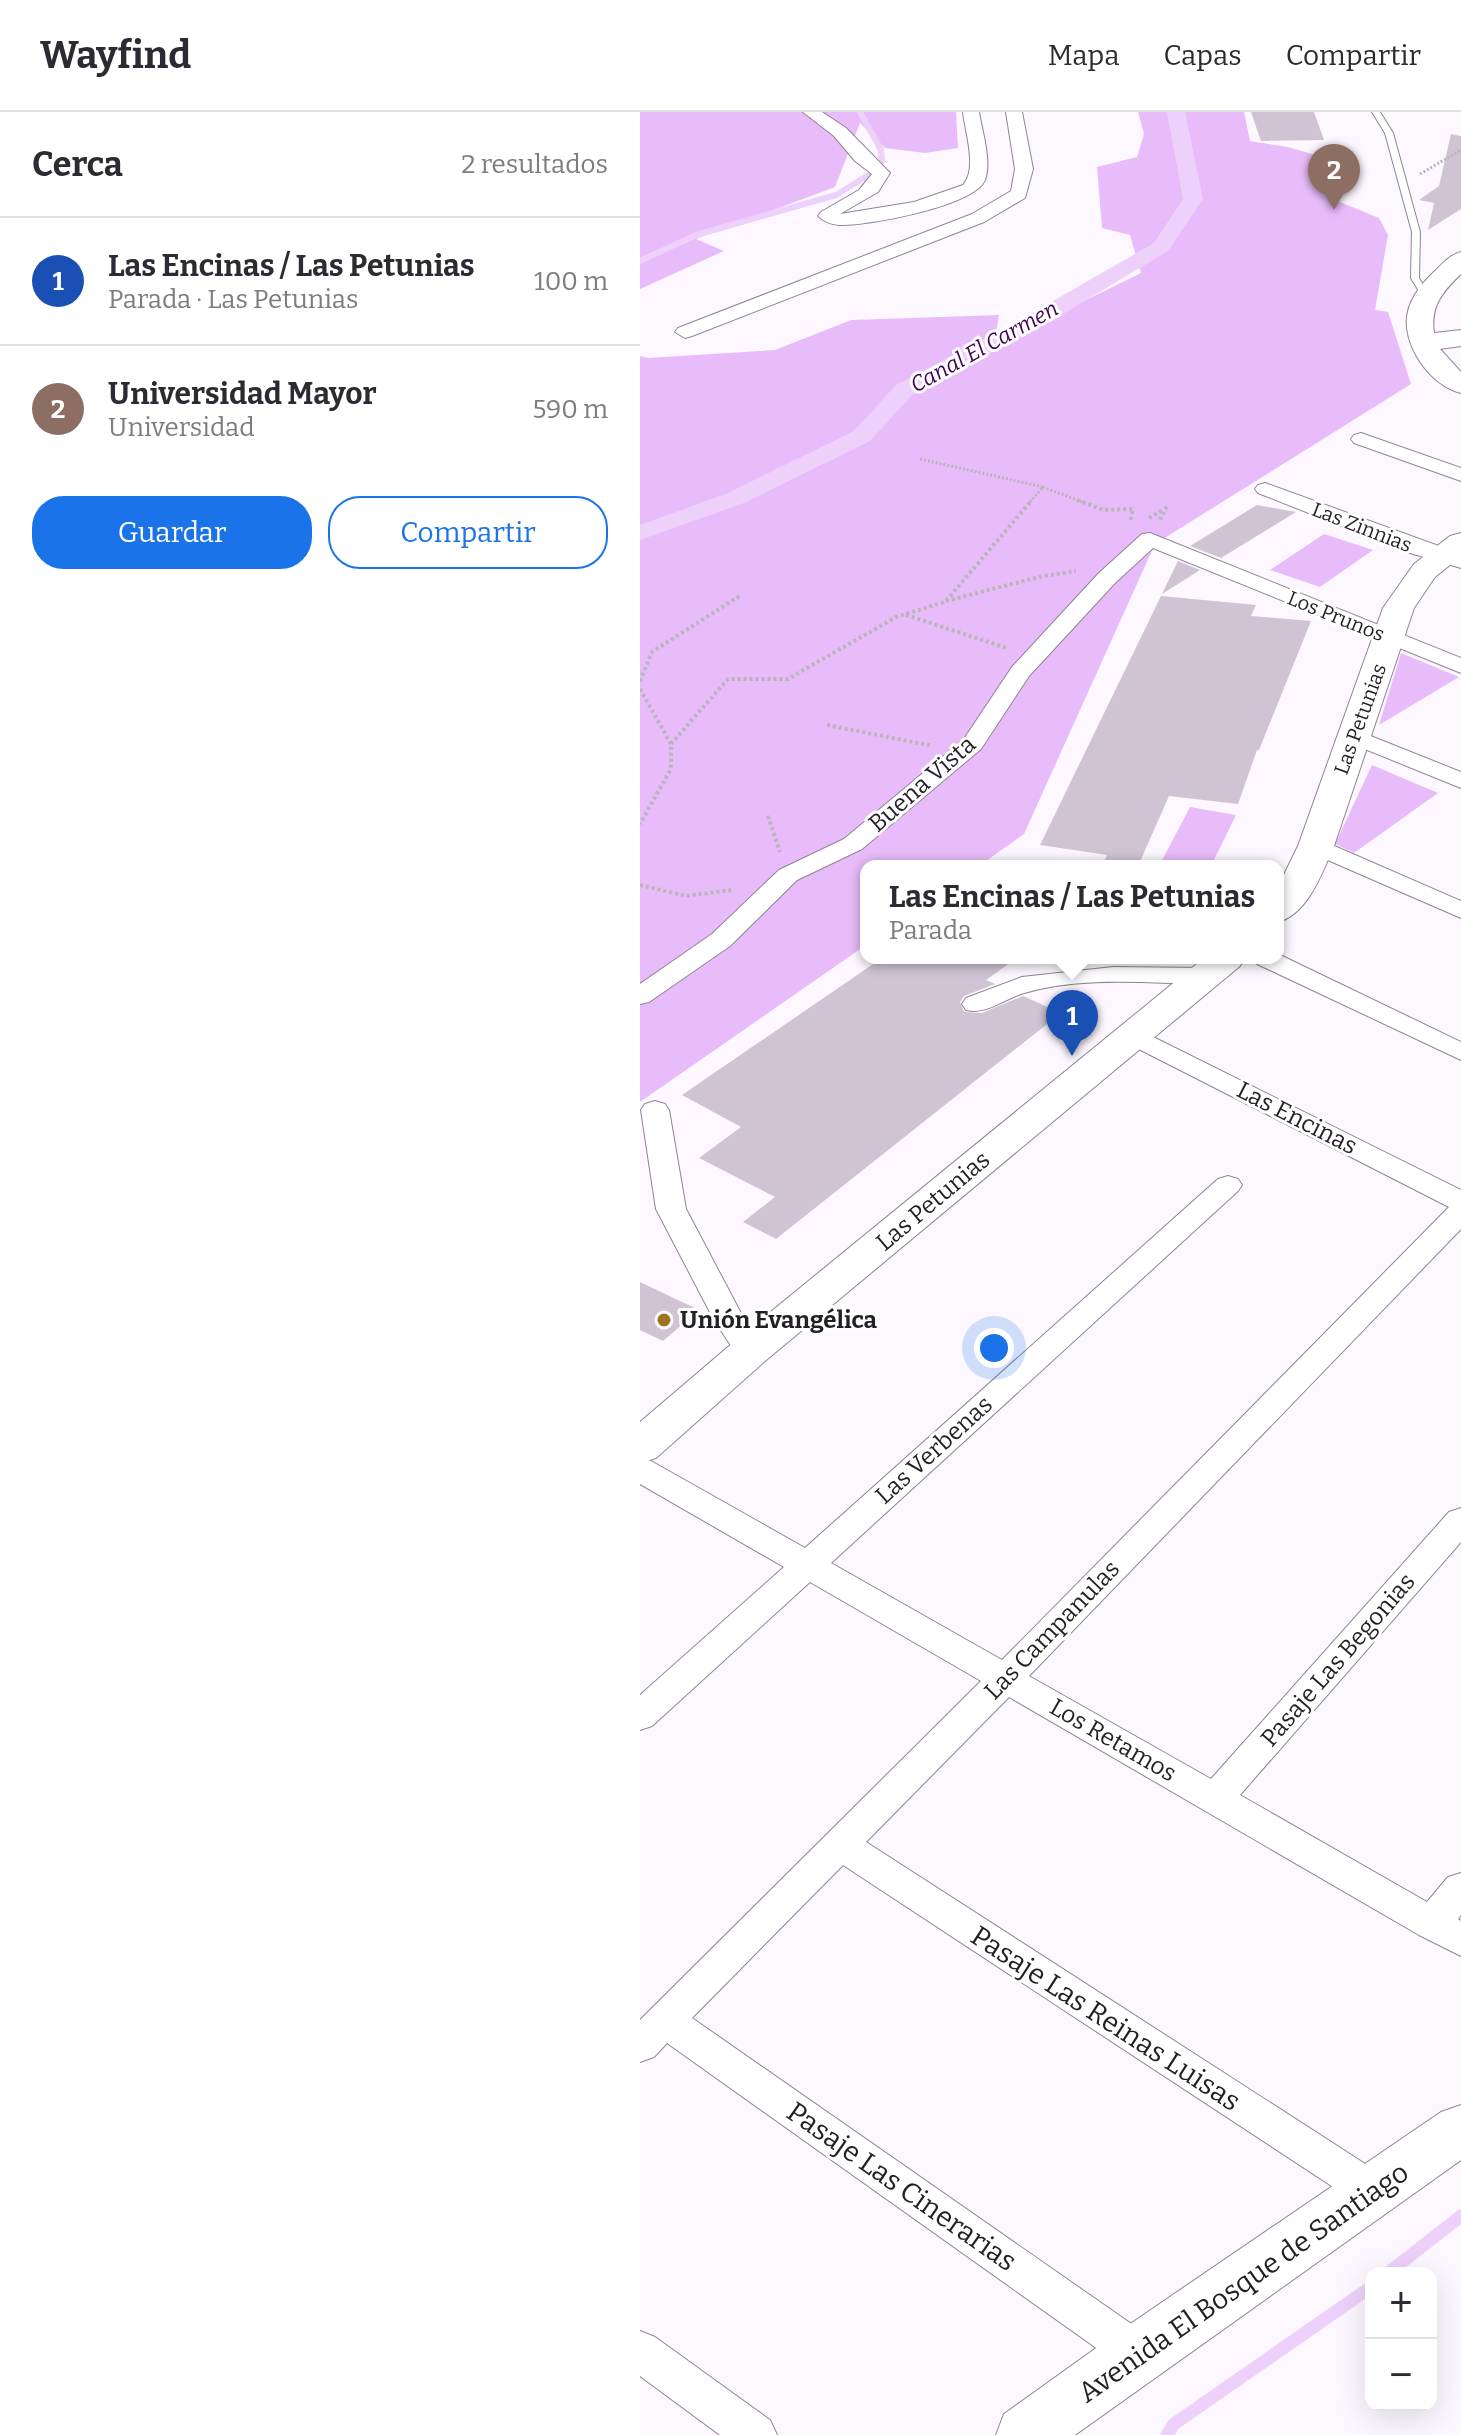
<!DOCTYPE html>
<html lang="es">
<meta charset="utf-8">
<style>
body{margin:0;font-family:Bitter,serif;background:#f2f2f3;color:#2b2b33}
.controls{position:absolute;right:24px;bottom:24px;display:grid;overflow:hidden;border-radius:16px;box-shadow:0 8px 32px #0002}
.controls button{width:72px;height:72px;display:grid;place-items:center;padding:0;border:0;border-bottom:2px solid #e1e1e2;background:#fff;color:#2b2b33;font:40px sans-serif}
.you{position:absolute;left:354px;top:1236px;width:28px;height:28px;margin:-20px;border:6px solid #fff;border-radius:50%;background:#1a73e8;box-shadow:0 0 0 12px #1a73e833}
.badge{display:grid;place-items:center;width:52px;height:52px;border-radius:50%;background:#1a73e8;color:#fff;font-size:26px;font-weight:700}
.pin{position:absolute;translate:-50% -66px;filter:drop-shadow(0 2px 4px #0008)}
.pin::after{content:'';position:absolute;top:42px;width:28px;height:24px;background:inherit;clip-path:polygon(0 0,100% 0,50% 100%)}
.popup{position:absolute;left:220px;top:748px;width:424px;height:104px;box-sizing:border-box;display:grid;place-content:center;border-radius:16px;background:#fff;filter:drop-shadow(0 2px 6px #0005);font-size:26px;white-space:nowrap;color:#7c7c81}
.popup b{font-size:30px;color:#2b2b33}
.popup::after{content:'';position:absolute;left:50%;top:100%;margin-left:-16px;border:16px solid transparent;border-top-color:#fff}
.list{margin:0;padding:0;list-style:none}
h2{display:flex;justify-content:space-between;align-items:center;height:104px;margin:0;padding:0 32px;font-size:34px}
h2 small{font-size:26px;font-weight:400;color:#7c7c81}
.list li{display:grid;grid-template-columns:52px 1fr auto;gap:24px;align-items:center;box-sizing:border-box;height:128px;padding:0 32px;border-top:2px solid #e1e1e2}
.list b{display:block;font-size:30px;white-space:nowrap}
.list p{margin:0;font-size:26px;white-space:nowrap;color:#7c7c81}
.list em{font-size:26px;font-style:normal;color:#7c7c81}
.actions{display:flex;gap:16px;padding:24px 32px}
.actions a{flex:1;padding:18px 0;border:2px solid #1a73e8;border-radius:32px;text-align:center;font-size:28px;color:#1a73e8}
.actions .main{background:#1a73e8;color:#fff}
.map{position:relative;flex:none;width:821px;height:2323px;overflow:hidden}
header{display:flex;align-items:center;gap:48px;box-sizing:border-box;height:112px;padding:0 40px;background:#fff;border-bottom:2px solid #e1e1e2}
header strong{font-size:38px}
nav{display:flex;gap:44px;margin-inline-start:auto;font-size:28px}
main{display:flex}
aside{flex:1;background:#fff}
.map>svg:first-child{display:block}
.green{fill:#e8bcfa}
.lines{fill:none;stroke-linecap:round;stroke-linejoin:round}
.stream-far1{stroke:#eed1fa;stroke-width:6}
.stream{stroke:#eed1fa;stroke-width:13}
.canal{fill:#eed1fa;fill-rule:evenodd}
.building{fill:#cfc3d4}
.lane-casing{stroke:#8f8493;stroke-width:2}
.street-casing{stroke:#8f8493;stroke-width:2}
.secondary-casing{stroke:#8f8493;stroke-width:2}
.path-far1{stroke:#b9b5bb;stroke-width:3;stroke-dasharray:2 2;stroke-linecap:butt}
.path{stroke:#b9b5bb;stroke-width:4;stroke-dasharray:3 3;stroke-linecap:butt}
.lane{fill:#fff;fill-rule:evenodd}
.street{fill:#fff;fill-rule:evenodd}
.secondary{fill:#fff;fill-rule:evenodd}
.poi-dot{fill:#9c7421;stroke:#fff;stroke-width:3}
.labels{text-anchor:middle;stroke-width:6;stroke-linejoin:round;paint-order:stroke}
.far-street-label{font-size:20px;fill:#231f25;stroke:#fff}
.far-water-label{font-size:22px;font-style:italic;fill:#410154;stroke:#fff}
.street-label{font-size:24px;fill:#231f25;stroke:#fff}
.poi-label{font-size:24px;font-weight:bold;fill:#231f25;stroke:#fff;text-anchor:start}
.near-street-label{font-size:28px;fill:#231f25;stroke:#fff}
</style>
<header>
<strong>Wayfind</strong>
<nav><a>Mapa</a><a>Capas</a><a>Compartir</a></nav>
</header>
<main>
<aside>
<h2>Cerca<small>2 resultados</small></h2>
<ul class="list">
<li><span class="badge" style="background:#1a4fb4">1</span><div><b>Las Encinas / Las Petunias</b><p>Parada · Las Petunias</p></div><em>100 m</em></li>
<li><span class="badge" style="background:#8d6e63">2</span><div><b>Universidad Mayor</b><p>Universidad</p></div><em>590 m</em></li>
</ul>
<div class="actions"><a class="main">Guardar</a><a>Compartir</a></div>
</aside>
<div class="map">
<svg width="821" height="2323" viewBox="0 0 821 2323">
<rect width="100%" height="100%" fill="#fdf8ff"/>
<g class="green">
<path d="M0 0H316L318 36 285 41 245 36 220 11 195 75 56 127 84 139 0 177Z"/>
<path d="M498 0H604L610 29 648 35 689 47 695 88 739 106 748 123 735 198 748 200 771 272 515 432 384 722 339 754H226V833L0 990V244L8 246 135 238 211 208 359 203 354 233 501 161 490 123 462 116 457 55 497 45 504 22Z"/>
<path d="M684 422 733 438 680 475 630 458Z"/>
<path d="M761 541 819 565 739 613Z"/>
<path d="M732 653 798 681 714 741 695 732Z"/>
<path d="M550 695 596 703 571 754H519Z"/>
</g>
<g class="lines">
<g class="stream-far1">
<path d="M220 0 241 38 242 49"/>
<path d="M0 149 56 123 196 83 230 62"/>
</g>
<g class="stream">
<path d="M748 2161 821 2104"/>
<path d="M527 2323 534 2312 731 2175"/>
</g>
<path class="canal" d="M527 0H545L563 87 528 139 408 211 272 283 230 329 104 391 0 428V413L88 381 214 319 256 273 392 201 514 131 543 87Z"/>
</g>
<g class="building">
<path d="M611 0H674L684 28 621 29Z"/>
<path d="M811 22 821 24V97L788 118 794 91 779 88 799 74Z"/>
<path d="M617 393 656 400 581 446 550 434Z"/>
<path d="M538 449 560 458 522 482Z"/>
<path d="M521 484 616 493 611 504 671 509 619 638H617L598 692 529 684 498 754H462L467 743 400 733Z"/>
<path d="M242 846H377L346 868 355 872 324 884 320 890 324 900 342 901 383 884 421 901 136 1127 103 1110 135 1085 59 1046 101 1015 42 983Z"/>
<path d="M0 1170 59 1198 23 1229 0 1218Z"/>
</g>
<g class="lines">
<g class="lane-casing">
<path id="lane" d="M732 0H740L753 21 780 120 779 166 790 184 789 186H783L771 166 772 120 745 21Z"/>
</g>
<g class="street-casing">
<g id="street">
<path d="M163 0H182L206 16 250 61 238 80 200 102 274 90 323 73C338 57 325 20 323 0H339C342 19 352 49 345 68 335 94 227 114 200 113 192 113 183 109 178 104L181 100 219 78 232 62 215 49 194 24Z"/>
<path d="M366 0H382L393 57 385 86 344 110 52 224 45 226 35 220 38 216 332 102 371 79 375 57Z"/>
<path d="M721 321 821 356V369L714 331 711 327 714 323Z"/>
<path d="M625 371 821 442V456L770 441 618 381 615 377 618 373Z"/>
<path d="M510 421 821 546V561L513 436 475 471 389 564 341 637 222 737 157 768 90 834 9 890 0 892V872L72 822 139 758 204 727 324 627 372 555 459 461 502 422Z"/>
<path d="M713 617 821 660V676L705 629 701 624 705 619Z"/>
<path d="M676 726 821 789V806L667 739 663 734 667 729Z"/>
<path d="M638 842 821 930V948L617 852 613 846H638Z"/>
<path d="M473 855 565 856 574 858 578 864 574 870 565 872C507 871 441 864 384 881 364 887 347 903 326 898L322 892 326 886 382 865Z"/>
<path d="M493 915 821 1078V1117L389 1564 571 1667 809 1400 821 1396V1430L600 1683 787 1790 808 1765 821 1761V1803L818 1807 821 1809V1844L779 1823 369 1585 226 1730 747 2066 753 2079 747 2092 733 2097 719 2092 203 1753 52 1906 513 2227 519 2241 513 2255 498 2261 483 2255 27 1931 14 1945 0 1950V1908L341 1569 170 1470 12 1614 0 1618V1583L144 1455 0 1372V1346L11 1349 165 1436 578 1067 588 1064 598 1067 602 1073 598 1079 191 1451 362 1548 809 1095 483 929 479 923 483 917Z"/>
<path d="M15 989 25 992 29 998 46 1097 103 1205 125 1239 121 1246 110 1249 99 1246 74 1208 16 1097 1 998 5 992Z"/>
<path d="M0 2219 15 2225 130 2308 137 2323H80L0 2264Z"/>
</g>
</g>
<g class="secondary-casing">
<g id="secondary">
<path d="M821 140V162C803 179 790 194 794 221L821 218V234L800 237 821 260V281C790 274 760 231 768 199 772 183 784 169 796 158 804 150 810 143 821 140Z"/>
<path d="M821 421V444L795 465 774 496 694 734C682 761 668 802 638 810V775L658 734 743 496 774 452 810 424Z"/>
<path d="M564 846H605L600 854 125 1249 16 1346 0 1351V1310L95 1229Z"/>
<path d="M821 1993V2048L435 2323H356L364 2302 477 2221 801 2000Z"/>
</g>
</g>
<g class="path-far1">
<path d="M780 62 821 38"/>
<path d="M280 347 403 375 390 390"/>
<path d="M403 375 442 390"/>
</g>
<g class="path">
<path d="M437 388 464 398 493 397 490 411"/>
<path d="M509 406 526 396 520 408"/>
<path d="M306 489 399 465 436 459"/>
<path d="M266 503 367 536"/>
<path d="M0 569 12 540 101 483"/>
<path d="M0 577 31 632V657L0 712"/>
<path d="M187 613 293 634"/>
<path d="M31 632 88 567H148L256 505 305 490 392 388"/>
<path d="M128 704 140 740"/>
<path d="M0 773 46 784 92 778"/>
</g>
<use href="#lane" class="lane"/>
<use href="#street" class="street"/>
<use href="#secondary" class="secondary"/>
</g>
<circle class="poi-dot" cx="24" cy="1208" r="8"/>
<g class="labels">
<g class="far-street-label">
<text transform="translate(722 415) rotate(21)" y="7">Las Zinnias</text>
<text transform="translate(696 504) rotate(22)" y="7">Los Prunos</text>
<text transform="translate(720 607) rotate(-70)" y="7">Las Petunias</text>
</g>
<g class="far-water-label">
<text transform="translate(344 234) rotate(-29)" y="8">Canal El Carmen</text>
</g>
<g class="street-label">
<text transform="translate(282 672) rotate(-41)" y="8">Buena Vista</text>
<text transform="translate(657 1006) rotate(27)" y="8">Las Encinas</text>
<text transform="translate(293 1089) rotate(-40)" y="8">Las Petunias</text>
<text transform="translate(294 1338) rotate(-42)" y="8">Las Verbenas</text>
<text transform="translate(412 1518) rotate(-46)" y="8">Las Campanulas</text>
<text transform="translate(698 1548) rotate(-49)" y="8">Pasaje Las Begonias</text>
<text transform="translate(473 1628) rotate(30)" y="8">Los Retamos</text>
</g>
<g class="poi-label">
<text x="40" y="1216">Unión Evangélica</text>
</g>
<g class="near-street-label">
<text transform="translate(466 1906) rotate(33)" y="10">Pasaje Las Reinas Luisas</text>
<text transform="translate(262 2074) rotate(35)" y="10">Pasaje Las Cinerarias</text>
<text transform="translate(603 2170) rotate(-35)" y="10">Avenida El Bosque de Santiago</text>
</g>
</g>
</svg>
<div class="controls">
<button>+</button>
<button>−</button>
</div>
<div class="you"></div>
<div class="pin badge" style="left:432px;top:944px;background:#1a4fb4">1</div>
<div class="popup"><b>Las Encinas / Las Petunias</b>Parada</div>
<div class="pin badge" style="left:694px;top:98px;background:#8d6e63">2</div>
</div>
</main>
